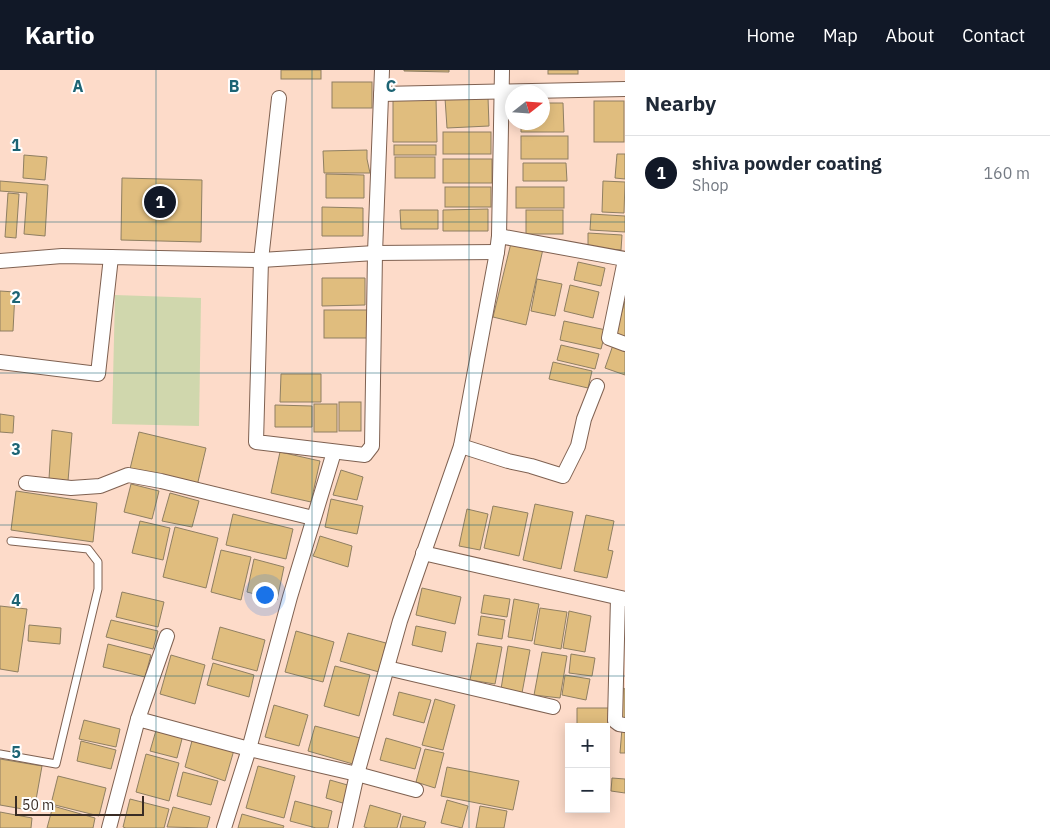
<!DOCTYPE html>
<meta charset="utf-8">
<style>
body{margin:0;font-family:"IBM Plex Sans",sans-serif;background:#f2f2f3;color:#1f2937}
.controls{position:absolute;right:15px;bottom:15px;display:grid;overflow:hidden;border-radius:0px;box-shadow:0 2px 12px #0003}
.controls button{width:45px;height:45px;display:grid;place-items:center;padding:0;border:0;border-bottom:1px solid #e0e1e3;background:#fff;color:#1f2937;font:25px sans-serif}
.compass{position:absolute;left:505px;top:15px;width:45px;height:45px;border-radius:50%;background:#fff;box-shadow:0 2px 12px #0003;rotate:73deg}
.scale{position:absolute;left:15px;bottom:12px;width:129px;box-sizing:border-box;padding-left:5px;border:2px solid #392c25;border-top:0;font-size:14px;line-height:18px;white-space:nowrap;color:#392c25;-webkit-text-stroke:4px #fff;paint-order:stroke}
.you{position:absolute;left:264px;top:524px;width:18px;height:18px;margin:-12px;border:4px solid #fff;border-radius:50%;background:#1a73e8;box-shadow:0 0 0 8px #1a73e833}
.badge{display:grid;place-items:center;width:32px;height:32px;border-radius:50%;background:#111827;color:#fff;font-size:16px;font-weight:700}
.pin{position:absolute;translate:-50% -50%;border:2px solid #fff;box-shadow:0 1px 5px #0006}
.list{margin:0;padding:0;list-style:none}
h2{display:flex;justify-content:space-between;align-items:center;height:65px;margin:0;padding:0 20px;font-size:21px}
h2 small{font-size:16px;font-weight:400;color:#747a83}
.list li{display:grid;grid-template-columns:32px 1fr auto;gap:15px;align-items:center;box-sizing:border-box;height:75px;padding:0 20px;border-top:1px solid #e0e1e3}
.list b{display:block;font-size:19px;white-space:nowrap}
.list p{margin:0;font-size:16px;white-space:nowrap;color:#747a83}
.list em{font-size:16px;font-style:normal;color:#747a83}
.map{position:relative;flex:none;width:625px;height:758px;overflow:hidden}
header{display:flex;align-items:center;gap:30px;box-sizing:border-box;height:70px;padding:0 25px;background:#111827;color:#fff}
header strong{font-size:24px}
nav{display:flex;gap:28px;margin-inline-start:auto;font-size:18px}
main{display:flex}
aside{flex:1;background:#fff}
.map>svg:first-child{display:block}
.green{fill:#d0d7ad}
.building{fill:#e0bd7e;stroke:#8f7f62}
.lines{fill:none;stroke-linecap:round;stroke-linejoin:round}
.lane-casing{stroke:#7f6151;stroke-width:9}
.street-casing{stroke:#7f6151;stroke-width:16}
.lane{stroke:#fff;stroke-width:7}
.street{stroke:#fff;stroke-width:14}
.grid{fill:none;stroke:#1d6474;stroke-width:1;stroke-opacity:0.55}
.grid-label{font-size:16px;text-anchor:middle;font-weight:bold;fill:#1d6474;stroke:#fff;stroke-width:4;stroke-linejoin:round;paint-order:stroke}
</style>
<header>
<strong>Kartio</strong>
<nav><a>Home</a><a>Map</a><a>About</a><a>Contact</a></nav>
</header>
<main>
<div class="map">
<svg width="625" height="758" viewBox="0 0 625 758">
<rect width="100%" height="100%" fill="#fddbc9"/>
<path class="green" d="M115 225 201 228 199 356 112 354Z"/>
<g class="building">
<rect x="281" y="0" width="40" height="9"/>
<path d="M404 0H449V2L404 1Z"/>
<rect x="548" y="0" width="30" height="4"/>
<rect x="332" y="12" width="40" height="26"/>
<path d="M488 27 489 56 447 58 445 28Z"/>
<path d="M393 28H436L437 72H393Z"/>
<rect x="594" y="31" width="30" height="41"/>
<path d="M542 33H563L564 62H521V52H542Z"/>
<rect x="443" y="62" width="48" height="22"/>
<rect x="521" y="66" width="47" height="23"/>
<rect x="394" y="75" width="42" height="10"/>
<path d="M367 80V89L370 103H324L323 81Z"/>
<path d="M617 84H625V109L615 108Z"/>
<path d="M24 85 47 87 45 110 23 108Z"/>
<rect x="395" y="87" width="40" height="21"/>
<rect x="443" y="89" width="49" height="24"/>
<path d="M523 93H566L567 111H523Z"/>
<path d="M326 104 364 105V128H326Z"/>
<path d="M122 108 202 110 201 172 121 170Z"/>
<path d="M0 111 48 115 45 166 24 164 27 123 0 121Z"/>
<path d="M603 111 625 112 624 143 602 142Z"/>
<rect x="445" y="117" width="46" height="20"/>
<rect x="516" y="117" width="48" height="21"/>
<path d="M8 123 19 124 16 168 5 167Z"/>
<path d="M322 137 363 138V166H322Z"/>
<path d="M488 139V161H443V140Z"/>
<path d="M400 140H438V159H401Z"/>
<rect x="526" y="140" width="37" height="24"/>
<path d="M591 144 625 146V162L590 160Z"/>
<path d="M588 163 622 165 621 180 588 178Z"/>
<path d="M511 173 543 179 526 255 493 247Z"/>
<path d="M578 192 605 198 601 216 574 210Z"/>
<path d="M322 208H365V235L322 236Z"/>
<path d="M537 209 562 214 555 246 531 241Z"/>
<path d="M570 215 599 222 593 248 564 241Z"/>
<path d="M0 221 15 222 13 261H0Z"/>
<path d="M625 231V267L615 265Z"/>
<rect x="324" y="240" width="44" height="28"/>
<path d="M564 251 606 260 601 279 560 270Z"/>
<path d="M561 275 599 284 595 299 557 290Z"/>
<path d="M613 275 625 279V305L605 298Z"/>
<path d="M553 292 592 301 588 318 549 309Z"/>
<path d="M281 304H321V332H280Z"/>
<rect x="339" y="332" width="22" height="29"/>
<rect x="314" y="334" width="23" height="28"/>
<path d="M275 335 312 336V357H275Z"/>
<path d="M0 344 14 346 13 363 0 362Z"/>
<path d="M52 360 72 363 68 411 49 409Z"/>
<path d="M139 362 206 378 197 416 130 399Z"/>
<path d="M280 382 320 391 311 432 271 423Z"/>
<path d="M341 400 363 407 357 430 333 425Z"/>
<path d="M131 414 159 421 152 449 124 442Z"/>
<path d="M16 421 97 433 93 472 11 460Z"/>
<path d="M170 423 199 431 192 457 162 451Z"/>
<path d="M331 429 363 436 357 464 325 457Z"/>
<path d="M535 434 573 442 561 499 523 490Z"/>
<path d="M493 436 528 443 519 486 484 478Z"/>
<path d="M467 439 488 444 480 480 459 476Z"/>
<path d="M233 444 293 459 286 489 226 475Z"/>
<path d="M586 445 614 451 608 480 613 481 607 508 574 501Z"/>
<path d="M140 451 170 458 163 490 132 483Z"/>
<path d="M175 457 218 468 206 518 163 507Z"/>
<path d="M320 466 352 476 348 497 313 486 316 479Z"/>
<path d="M221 480 251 487 241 530 211 522Z"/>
<path d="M254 489 284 497 277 530 247 522Z"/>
<path d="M422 518 461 527 455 554 416 545Z"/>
<path d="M122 522 164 532 158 557 116 547Z"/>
<path d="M484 525 510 529 507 547 481 543Z"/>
<path d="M514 529 539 534 532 571 508 567Z"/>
<path d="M0 536 27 539 18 602 0 599Z"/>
<path d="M540 538 567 542 561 579 534 574Z"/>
<path d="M569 541 591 546 585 582 563 578Z"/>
<path d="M481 546 505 550 502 569 478 565Z"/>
<path d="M111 550 158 561 153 579 106 567Z"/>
<path d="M29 555 61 558 60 574 28 571Z"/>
<path d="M416 556 446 562 442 582 412 575Z"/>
<path d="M220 557 265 570 257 601 212 589Z"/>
<path d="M296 561 334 572 323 612 285 602Z"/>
<path d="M348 563 386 573 379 602 340 591Z"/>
<path d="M477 573 502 577 495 614 470 610Z"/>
<path d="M108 574 151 585 145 607 103 597Z"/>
<path d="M508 576 530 580 522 623 501 619Z"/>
<path d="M542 582 567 586 560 628 534 625Z"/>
<path d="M571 584 595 588 592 606 569 603Z"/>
<path d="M171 585 205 595 195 634 160 624Z"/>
<path d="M213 593 254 605 249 627 207 615Z"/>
<path d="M335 596 370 605 359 646 324 636Z"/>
<path d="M565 605 590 609 586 630 562 625Z"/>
<path d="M623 618 625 619V650H621Z"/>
<path d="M399 622 431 630 424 653 393 645Z"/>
<path d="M435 629 455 635 443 680 422 675Z"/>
<path d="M274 635 308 645 299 676 265 667Z"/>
<path d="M577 638H609V654L577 655Z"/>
<path d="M84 650 120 659 116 677 79 669Z"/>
<path d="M315 656 360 668 353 694 308 681Z"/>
<path d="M157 657 183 665 177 688 150 681Z"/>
<path d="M622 658 625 659V683H620Z"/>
<path d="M606 665H609L607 691H606Z"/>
<path d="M193 667 234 680 225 711 185 697Z"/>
<path d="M386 668 421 678 415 699 380 690Z"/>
<path d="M81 671 116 680 111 699 77 691Z"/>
<path d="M425 679 444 683 435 718 416 712Z"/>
<path d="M146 684 179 693 169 731 136 722Z"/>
<path d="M0 689 42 696 34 741 0 735Z"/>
<path d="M258 696 295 706 284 748 246 738Z"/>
<path d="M447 697 519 711 513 740 441 726Z"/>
<path d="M183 702 218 711 211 735 177 726Z"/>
<path d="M58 706 106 718 99 746 51 734Z"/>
<path d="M612 708 625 709V723L611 721Z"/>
<path d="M330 710 351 716 346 734 326 728Z"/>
<path d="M130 729 169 739 164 758H126L123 757Z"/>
<path d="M447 730 468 736 462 758 441 753Z"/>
<path d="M295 731 332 741 328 758H316L290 751Z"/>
<path d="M370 735 401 744 397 758H368L364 757Z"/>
<path d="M53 736 95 748 93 758H47Z"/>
<path d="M480 736 507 741 504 758H476Z"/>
<path d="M173 737 210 747 207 758 167 757Z"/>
<path d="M0 742 32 748 31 758H0Z"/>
<path d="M242 744 284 756 283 758H238Z"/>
<path d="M403 746 426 752 424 758H400Z"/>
</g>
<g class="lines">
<g class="lane-casing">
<path id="lane" d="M0 684 56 694 98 519V492L88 479 11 471"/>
</g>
<g class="street-casing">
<g id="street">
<path d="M381 24 625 19"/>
<path d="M279 28 261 190 256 372 365 385 372 376 375 183 382 0"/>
<path d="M499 166 625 189"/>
<path d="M625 190 609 268 625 274"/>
<path d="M0 191 62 186 111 187"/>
<path d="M0 292 98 304 111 187 261 190 375 183 497 182"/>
<path d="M461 376 508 391 531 396 563 406 578 376 584 349 597 316"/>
<path d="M26 413 71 418 100 416 128 405 161 411 313 448"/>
<path d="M423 483 625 529"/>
<path d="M618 528 615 651 619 654 625 655"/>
<path d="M387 598 553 637"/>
<path d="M138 649 167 566"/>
<path d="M109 758 138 649 249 679 357 704 416 720"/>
<path d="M224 758 249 679 290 527 334 382"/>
<path d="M345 758 357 704 400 551 461 376 497 182 499 166 502 0"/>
</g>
</g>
<use href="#lane" class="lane"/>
<use href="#street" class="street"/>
</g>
<path class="grid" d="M156 0V758M312 0V758M469 0V758M0 152H625M0 303H625M0 455H625M0 606H625"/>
<g class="grid-label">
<text x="78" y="22">A</text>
<text x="234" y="22">B</text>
<text x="391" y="22">C</text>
<text x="16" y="81">1</text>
<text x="16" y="233">2</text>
<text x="16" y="385">3</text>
<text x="16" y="536">4</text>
<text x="16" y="688">5</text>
</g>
</svg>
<div class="controls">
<button>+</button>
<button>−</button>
</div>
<svg class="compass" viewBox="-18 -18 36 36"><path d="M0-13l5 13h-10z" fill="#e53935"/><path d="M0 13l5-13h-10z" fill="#747a83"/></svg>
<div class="scale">50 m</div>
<div class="you"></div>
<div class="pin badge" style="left:160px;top:132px">1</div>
</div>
<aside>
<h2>Nearby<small></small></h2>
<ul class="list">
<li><span class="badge">1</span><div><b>shiva powder coating</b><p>Shop</p></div><em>160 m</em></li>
</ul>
</aside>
</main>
